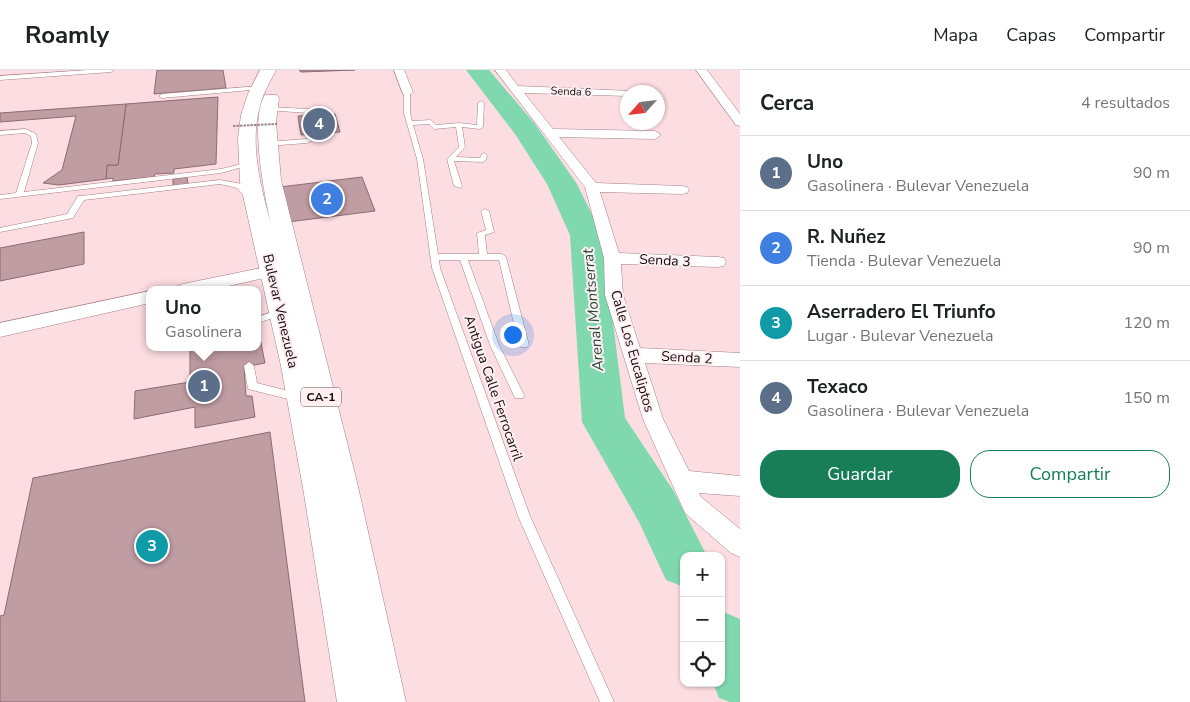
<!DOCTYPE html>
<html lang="es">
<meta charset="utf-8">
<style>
body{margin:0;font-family:"Nunito Sans",sans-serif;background:#f6f6f6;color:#202124}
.controls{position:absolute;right:15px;bottom:15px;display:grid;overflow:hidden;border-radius:10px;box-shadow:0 1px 4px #0004}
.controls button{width:45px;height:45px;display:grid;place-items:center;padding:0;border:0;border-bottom:1px solid #e0e0e0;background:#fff;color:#202124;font:25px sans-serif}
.compass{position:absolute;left:620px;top:15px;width:45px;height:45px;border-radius:50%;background:#fff;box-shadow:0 1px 4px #0004;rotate:243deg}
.you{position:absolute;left:512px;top:264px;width:18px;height:18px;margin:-12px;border:4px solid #fff;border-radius:50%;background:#1a73e8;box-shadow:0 0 0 8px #1a73e833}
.badge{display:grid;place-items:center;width:32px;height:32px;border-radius:50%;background:#177e57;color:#fff;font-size:16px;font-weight:700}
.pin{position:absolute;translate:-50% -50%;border:2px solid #fff;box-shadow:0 1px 5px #0006}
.popup{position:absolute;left:146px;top:216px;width:115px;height:65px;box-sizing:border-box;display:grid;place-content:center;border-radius:10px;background:#fff;filter:drop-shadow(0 1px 4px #0005);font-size:16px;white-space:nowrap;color:#757577}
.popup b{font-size:19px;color:#202124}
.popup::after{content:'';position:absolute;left:50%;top:100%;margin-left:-10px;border:10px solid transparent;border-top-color:#fff}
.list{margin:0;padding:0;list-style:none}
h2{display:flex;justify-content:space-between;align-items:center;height:65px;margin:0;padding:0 20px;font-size:21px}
h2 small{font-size:16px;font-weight:400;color:#757577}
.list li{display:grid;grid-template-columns:32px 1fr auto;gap:15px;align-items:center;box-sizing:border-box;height:75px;padding:0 20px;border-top:1px solid #e0e0e0}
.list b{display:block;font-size:19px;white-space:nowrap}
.list p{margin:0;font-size:16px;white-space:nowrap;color:#757577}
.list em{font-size:16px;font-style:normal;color:#757577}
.actions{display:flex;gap:10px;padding:15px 20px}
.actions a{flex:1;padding:11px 0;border:1px solid #177e57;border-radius:20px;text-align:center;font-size:18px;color:#177e57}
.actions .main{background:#177e57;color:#fff}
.icon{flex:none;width:28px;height:28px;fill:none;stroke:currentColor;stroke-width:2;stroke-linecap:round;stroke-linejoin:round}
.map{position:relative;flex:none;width:740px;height:632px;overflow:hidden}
header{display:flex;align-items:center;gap:30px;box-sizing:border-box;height:70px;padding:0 25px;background:#fff;border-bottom:1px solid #e0e0e0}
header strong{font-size:24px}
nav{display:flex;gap:28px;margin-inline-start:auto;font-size:18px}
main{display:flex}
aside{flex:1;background:#fff}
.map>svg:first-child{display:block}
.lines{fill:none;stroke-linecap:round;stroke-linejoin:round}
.river{fill:#80d8ae;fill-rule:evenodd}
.building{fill:#c09ca3;stroke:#8c6b71}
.lane-casing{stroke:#a38087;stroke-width:1}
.street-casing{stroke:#a38087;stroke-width:1}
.highway-casing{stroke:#a38087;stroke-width:1}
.lane{fill:#fff;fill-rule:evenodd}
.street{fill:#fff;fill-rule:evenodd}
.highway{fill:#fff;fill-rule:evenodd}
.path-bridge{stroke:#9b8489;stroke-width:2;stroke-dasharray:2.5 1;stroke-linecap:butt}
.labels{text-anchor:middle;stroke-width:4;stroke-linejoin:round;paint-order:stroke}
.far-street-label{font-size:11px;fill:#15090c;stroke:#feeff1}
.shield{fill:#feeff1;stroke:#5b4e51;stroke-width:1}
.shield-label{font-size:12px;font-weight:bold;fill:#15090c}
.street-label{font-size:14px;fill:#15090c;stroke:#feeff1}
.water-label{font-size:15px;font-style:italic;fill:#1f4634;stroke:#feeff1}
</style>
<header>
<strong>Roamly</strong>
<nav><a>Mapa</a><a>Capas</a><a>Compartir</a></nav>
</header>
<main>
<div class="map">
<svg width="740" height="632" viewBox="0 0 740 632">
<rect width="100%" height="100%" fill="#fcdde2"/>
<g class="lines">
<g class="river">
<path d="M466 0H489L535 54 577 114 602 165 625 348 673 420 707 486H684V517L666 510 639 452 582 352 570 165 547 114 515 64Z"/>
<path d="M721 541 740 549V632H730L719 628 713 613H721Z"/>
</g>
</g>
<g class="building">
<path d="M157 0H223L226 18 154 24Z"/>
<path d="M299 0H355L301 2Z"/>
<path d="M218 27 216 94 174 99V103L155 104 154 107 113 111V108L106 109 107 95H118L126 34Z"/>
<path d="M126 34 118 95H107L106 109 59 115 43 113 62 100 76 46 0 52V43Z"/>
<path d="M335 44 340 62 301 65 298 46Z"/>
<path d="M187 107 188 114 173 116V109Z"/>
<path d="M362 107 375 141 288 152 280 117Z"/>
<path d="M84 162V194L0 211V178Z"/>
<path d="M258 268H260L265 293 244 297 246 326H252L255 347 195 358V337L134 349 135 321 190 312V280L204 277H258Z"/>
<path d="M270 362 305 632H0V546L4 545 33 408Z"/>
</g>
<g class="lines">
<g class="lane-casing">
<g id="lane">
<path d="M88 0H114L111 2 0 10V6Z"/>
<path d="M260 16 262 17V19L162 28 159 26 162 24Z"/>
<path d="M407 20 410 22V43L412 51 431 50 436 55 459 53 477 55 478 33 481 31 484 33 483 57 480 59 462 57 465 77 456 87 480 88 482 84 484 83 487 85 486 90 483 92 454 91 462 116 461 118 454 116 447 89 459 77 456 57 434 59 429 54 413 55 423 89 438 184H479L477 163 486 160 481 141 485 139 489 141 494 162 485 165 487 184H502L506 187 529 275 527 277H521L519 275 499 190H468L499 275 524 325 523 328H515L490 275 460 190H439L440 198 530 446 614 632H600L518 446 432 198 417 89 404 43V22Z"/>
<path d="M269 37 308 39 322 45 319 47 307 43 267 40V38Z"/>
<path d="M26 59 36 64 38 73 24 122 221 99 242 94 246 89 251 90 246 96 221 103 0 129V125L16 123 32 73 31 66 25 63 0 65V61Z"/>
<path d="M323 61 326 63 325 64 307 73 267 76 264 74 267 72 306 69Z"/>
<path d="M220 110 242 114 255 128 248 130 237 118 220 114 84 130 73 148 0 162V158L67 144 78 126H81Z"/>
<path d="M281 239 285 242 284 244 258 253V247Z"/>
<path d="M249 292 254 296 257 313 304 325 305 328 304 331 300 332 248 319 244 296Z"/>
</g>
</g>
<g class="street-casing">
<g id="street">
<path d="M394 0H404L413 22 411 24H403Z"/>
<path d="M495 0H506L518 16 632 21 633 22H628V26L524 23 553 59 655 61 661 65 655 69 559 67 596 113 682 116 687 117 689 120 687 123 682 124 600 122 619 183 718 187 724 188 726 192 724 196 718 197 621 194 623 225 640 278 740 283V297L645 293 663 349 689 401 740 406V426L699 423 701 427 740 459V487L731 483 685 443 643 349 605 225 604 188 585 117Z"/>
<path d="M696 0H707L740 44V56L736 55Z"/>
<path d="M271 196 277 197 279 201 277 205 211 220H175L177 216 183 214Z"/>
<path d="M150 221V233L0 267V253Z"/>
</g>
</g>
<g class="highway-casing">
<path id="highway" d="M260 0H276C270 12 263 23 260 36 249 75 261 117 271 155 265 127 249 49 265 25H277L279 28 276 52 281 110 357 412 406 632H337L304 424 281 296 240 112 238 68 241 45 248 24Z"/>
</g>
<use href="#lane" class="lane"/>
<use href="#street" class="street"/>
<use href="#highway" class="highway"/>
<path class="path-bridge" d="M233 56 277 54"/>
</g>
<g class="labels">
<g class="far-street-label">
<text transform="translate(571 21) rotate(2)" y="4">Senda 6</text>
</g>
<rect class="shield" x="301" y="317.5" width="40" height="19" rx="4"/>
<g class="shield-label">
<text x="321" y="331">CA-1</text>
</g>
<g class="street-label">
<text transform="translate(665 190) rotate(3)" y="5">Senda 3</text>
<text transform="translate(281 241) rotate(77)" y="5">Bulevar Venezuela</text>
<text transform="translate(633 281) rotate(74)" y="5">Calle Los Eucaliptos</text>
<text transform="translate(687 287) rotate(3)" y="5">Senda 2</text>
<text transform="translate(494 318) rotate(71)" y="5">Antigua Calle Ferrocarril</text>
</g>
<g class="water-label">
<text transform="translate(593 240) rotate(-95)" y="5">Arenal Montserrat</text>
</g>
</g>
</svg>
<div class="controls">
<button>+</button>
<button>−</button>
<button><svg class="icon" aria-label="locate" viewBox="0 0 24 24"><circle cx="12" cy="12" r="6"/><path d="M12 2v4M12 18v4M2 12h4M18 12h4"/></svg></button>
</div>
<svg class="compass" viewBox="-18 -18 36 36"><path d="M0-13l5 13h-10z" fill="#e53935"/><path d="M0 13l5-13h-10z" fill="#757577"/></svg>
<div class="you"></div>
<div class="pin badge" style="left:204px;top:316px;background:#5c6f8a">1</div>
<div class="popup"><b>Uno</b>Gasolinera</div>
<div class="pin badge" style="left:327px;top:129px;background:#3f7fe0">2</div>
<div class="pin badge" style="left:152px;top:476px;background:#0f9aa8">3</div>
<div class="pin badge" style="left:319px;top:54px;background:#5c6f8a">4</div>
</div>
<aside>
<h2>Cerca<small>4 resultados</small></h2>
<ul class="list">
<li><span class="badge" style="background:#5c6f8a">1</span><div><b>Uno</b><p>Gasolinera · Bulevar Venezuela</p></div><em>90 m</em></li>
<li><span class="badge" style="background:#3f7fe0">2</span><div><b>R. Nuñez</b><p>Tienda · Bulevar Venezuela</p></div><em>90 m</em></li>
<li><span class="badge" style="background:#0f9aa8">3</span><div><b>Aserradero El Triunfo</b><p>Lugar · Bulevar Venezuela</p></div><em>120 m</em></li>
<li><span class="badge" style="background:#5c6f8a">4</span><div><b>Texaco</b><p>Gasolinera · Bulevar Venezuela</p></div><em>150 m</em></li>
</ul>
<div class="actions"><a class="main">Guardar</a><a>Compartir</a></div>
</aside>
</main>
